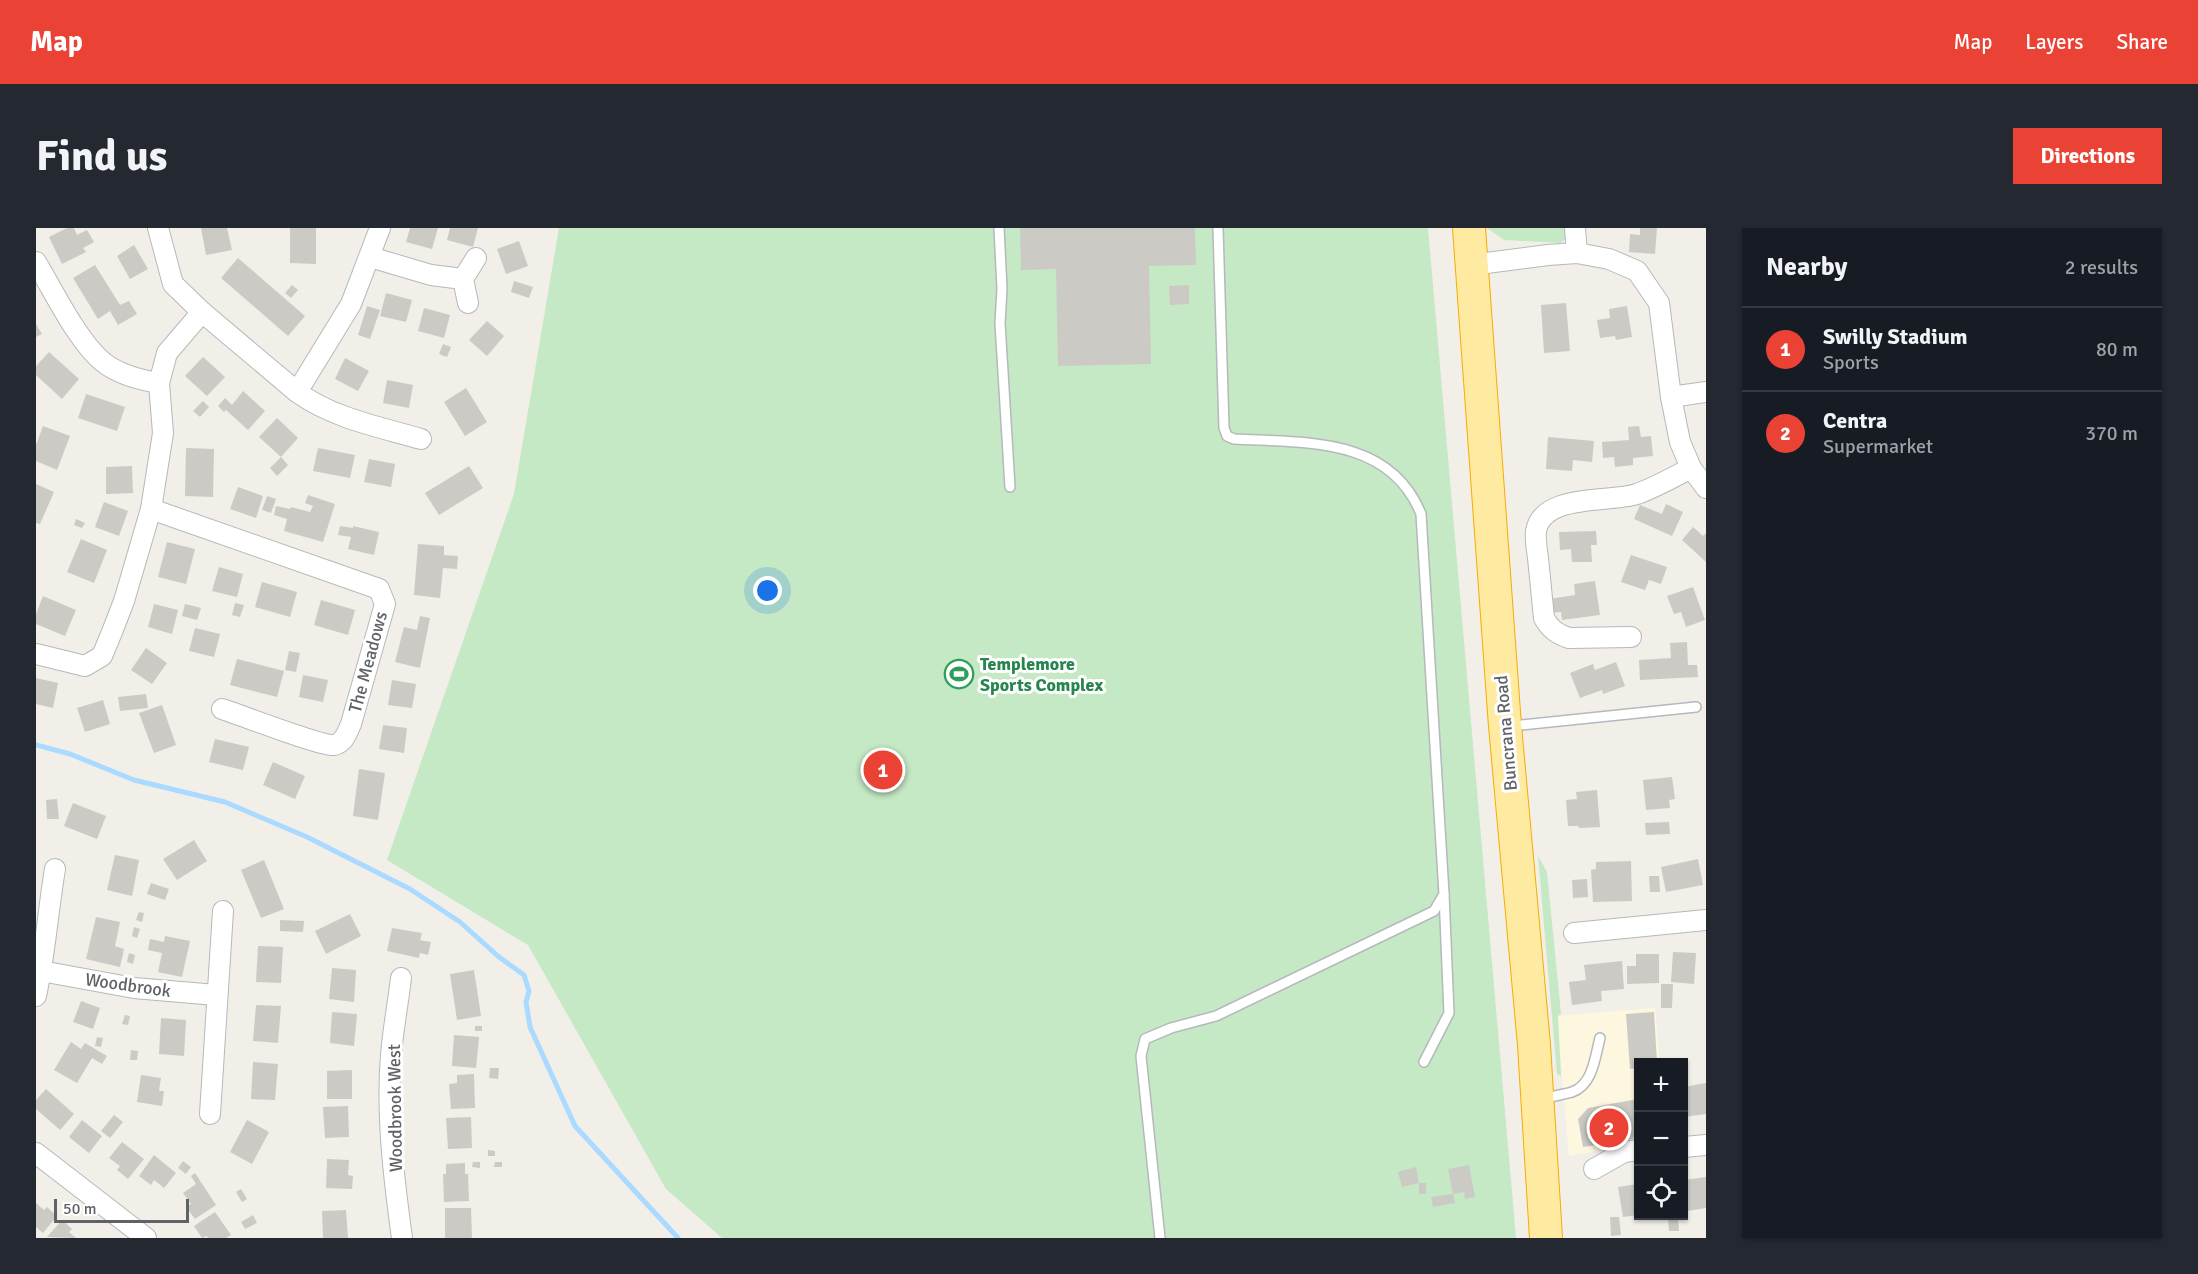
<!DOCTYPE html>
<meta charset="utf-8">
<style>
body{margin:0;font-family:Signika,sans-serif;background:#242831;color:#f1f3f6}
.controls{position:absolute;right:18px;bottom:18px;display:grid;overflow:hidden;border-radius:0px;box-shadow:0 2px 4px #0004}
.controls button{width:54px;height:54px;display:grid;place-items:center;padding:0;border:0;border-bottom:2px solid #363941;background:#171b24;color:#f1f3f6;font:30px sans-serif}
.scale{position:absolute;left:18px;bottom:15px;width:135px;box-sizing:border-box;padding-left:6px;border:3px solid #5f6368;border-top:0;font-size:16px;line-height:21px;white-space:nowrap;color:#5f6368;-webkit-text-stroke:4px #fff;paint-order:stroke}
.you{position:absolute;left:732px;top:363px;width:21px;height:21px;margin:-15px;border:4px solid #fff;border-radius:50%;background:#1a73e8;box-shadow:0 0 0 9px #1a73e833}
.badge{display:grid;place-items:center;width:39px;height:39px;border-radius:50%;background:#ea4335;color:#fff;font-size:20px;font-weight:700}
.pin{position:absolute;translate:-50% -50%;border:3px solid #fff;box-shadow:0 2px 6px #0006}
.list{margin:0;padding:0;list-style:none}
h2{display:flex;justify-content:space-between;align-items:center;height:78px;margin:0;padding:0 24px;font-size:26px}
h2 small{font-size:20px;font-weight:400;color:#9ea1a6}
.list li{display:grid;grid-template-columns:39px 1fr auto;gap:18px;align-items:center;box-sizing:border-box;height:84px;padding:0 24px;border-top:2px solid #363941}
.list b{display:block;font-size:22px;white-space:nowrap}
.list p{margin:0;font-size:20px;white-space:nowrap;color:#9ea1a6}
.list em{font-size:20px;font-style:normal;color:#9ea1a6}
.icon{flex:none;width:33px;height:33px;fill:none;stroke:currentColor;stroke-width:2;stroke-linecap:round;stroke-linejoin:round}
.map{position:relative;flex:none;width:1670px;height:1010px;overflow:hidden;border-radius:0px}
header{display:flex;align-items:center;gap:36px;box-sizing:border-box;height:84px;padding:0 30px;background:#ea4335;color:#fff}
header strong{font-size:28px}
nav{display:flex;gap:33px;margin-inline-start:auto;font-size:21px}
.intro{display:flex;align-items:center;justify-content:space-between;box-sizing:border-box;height:144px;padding:0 36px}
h1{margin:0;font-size:42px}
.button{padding:15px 27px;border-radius:0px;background:#ea4335;color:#fff;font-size:21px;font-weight:700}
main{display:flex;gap:36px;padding:0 36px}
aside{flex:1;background:#171b24;border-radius:0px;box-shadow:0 2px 4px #0004}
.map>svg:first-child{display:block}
.commercial{fill:#fef7e0}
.green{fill:#c5e8c5}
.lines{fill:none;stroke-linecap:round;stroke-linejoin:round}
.stream{stroke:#aadaff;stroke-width:5}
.building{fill:#cccac5}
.service-casing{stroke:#b5b8bc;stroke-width:12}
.minor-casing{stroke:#b5b8bc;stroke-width:22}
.trunk-casing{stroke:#f9ab00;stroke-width:34}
.service{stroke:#fff;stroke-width:9}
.minor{stroke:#fff;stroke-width:20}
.trunk{stroke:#feeaa1;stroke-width:32}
.labels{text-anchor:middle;stroke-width:6;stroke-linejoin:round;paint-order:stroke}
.street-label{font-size:18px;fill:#5f6368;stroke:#fff}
.leisure-label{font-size:18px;font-weight:bold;fill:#27864d;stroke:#fff;text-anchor:start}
</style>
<header>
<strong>Map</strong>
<nav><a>Map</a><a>Layers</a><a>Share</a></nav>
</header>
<div class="intro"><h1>Find us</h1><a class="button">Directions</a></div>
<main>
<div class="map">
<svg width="1670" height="1010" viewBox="0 0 1670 1010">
<rect width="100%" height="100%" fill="#f1efe8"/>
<path class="commercial" d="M1619 780 1624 834H1602V916L1533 928 1521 788Z"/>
<g class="green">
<path d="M523 0H1392L1480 1010H686L630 961 492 717 351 632 478 266Z"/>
<path d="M1451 0H1534L1535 6 1525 15 1468 12Z"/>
<path d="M1502 628 1511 644 1525 786 1522 788 1525 848 1521 846Z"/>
</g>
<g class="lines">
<path class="stream" d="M0 517 34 526 98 552 189 574 271 609 374 661 424 694 463 729 488 747 493 763 490 774 494 799 539 898 642 1010"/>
</g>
<g class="building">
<path d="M31 0H38L41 7 51 2 58 14 47 20 50 24 26 36 13 9Z"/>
<path d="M165 0H191L196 22 170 27Z"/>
<path d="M254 0H280V36L254 35Z"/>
<path d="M374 0H402L396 21 370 14Z"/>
<path d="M414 0H442L437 19 411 12Z"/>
<path d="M984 0H1159L1160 37 1113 38 1115 136 1022 138 1020 41 985 42Z"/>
<path d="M1604 0H1621L1619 26 1593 24 1594 6 1604 7Z"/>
<path d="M483 13 492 38 470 46 461 21Z"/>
<path d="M98 17 112 41 94 51 81 28Z"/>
<path d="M202 30 269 88 252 108 185 50Z"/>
<path d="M59 37 84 77 93 73 101 86 82 97 74 83 62 91 37 50Z"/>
<path d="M478 53 497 59 493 70 475 64Z"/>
<path d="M256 57 262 62 255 70 249 65Z"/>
<path d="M1153 57V76L1134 77 1133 58Z"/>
<path d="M350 65 376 72 370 94 344 88Z"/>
<path d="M1530 75 1534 123 1508 125 1505 77Z"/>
<path d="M331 78 344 82 334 111 322 107Z"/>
<path d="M1591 78 1596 109 1580 112 1579 108 1564 110 1561 92 1574 90 1573 81Z"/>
<path d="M388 80 414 87 408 110 382 103Z"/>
<path d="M451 93 468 108 451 128 433 112Z"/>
<path d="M0 96 6 106 0 109Z"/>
<path d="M407 116 415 119 411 129 403 126Z"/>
<path d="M13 124 43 151 26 171 0 147V138Z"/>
<path d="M167 129 189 149 171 168 149 148Z"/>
<path d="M309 130 333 143 322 163 299 151Z"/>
<path d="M351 152 377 157 373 180 347 175Z"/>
<path d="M430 160 451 194 429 208 408 174Z"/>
<path d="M207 163 229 183 212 202 190 182 188 184 182 178 189 170 196 177Z"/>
<path d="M50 166 89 179 81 203 42 190Z"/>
<path d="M167 173 173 179 164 189 157 183Z"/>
<path d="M241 190 262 210 245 229 252 237 241 248 234 240 245 229 223 209Z"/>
<path d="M7 198 34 208 21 242 0 233V217Z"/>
<path d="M1603 198 1605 209 1615 208 1617 228 1597 230V237L1579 239 1578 229 1567 230 1566 214 1593 212 1592 199Z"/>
<path d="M1512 209 1558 213 1556 234 1537 232 1536 243 1510 241Z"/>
<path d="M150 220 178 221 177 269 149 268Z"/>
<path d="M282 220 319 227 314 250 277 243Z"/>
<path d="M333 231 359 236 355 259 328 254Z"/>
<path d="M96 238 97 265 70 266V239Z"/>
<path d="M433 238 447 260 403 287 389 265Z"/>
<path d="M0 256 18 264 4 296 0 295Z"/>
<path d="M202 259 227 268 220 290 194 281Z"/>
<path d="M272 267 299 276 287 314 248 303 251 291 238 287 240 278 254 281 255 279 274 284 277 278 269 275Z"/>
<path d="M231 268 240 271 235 285 226 282Z"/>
<path d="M68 274 92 283 83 308 59 299Z"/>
<path d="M1630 276 1647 284 1636 308 1598 291 1604 277 1626 286Z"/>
<path d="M40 291 49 295 46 300 38 297Z"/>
<path d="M304 298 317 300V298L343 304 338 327 312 321 315 309 302 307Z"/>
<path d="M1657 299 1667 308 1670 305V334L1646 312Z"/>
<path d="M1560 303 1561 317H1555L1556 334H1536L1535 321 1524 322 1523 304Z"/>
<path d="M45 311 71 322 58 355 31 344Z"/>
<path d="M131 314 159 321 150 356 122 349Z"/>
<path d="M382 316 408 318V327L422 328 421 341 407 340 404 370 378 367Z"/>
<path d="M1595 327 1631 339 1625 356 1613 352 1609 362 1585 354Z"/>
<path d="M183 339 207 346 201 369 176 363Z"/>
<path d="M1559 353 1564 387 1526 392 1525 384 1515 385 1513 371 1539 367 1538 356Z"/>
<path d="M226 354 261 364 254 389 219 379Z"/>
<path d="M1657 359 1669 392 1650 399 1645 384 1638 386 1631 368Z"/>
<path d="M7 368 40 382 29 408 0 396V386Z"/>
<path d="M285 372 319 382 312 407 278 397Z"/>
<path d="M199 375 208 377 204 389 196 387Z"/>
<path d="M118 376 142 382 136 406 112 399Z"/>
<path d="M149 376 165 380 161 392 146 388Z"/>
<path d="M384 388 394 390 384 440 359 434 368 399 381 402Z"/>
<path d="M159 400 184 406 178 429 153 423Z"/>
<path d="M1651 414 1652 437H1661L1662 449 1604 452 1603 432 1635 430 1634 415Z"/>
<path d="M110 420 131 435 116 456 95 442Z"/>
<path d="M253 423 264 425 260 444 249 442Z"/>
<path d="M201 431 248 443 241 469 194 457Z"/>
<path d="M1580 434 1589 458 1567 466 1566 462 1544 470 1534 445 1557 436 1559 442Z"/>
<path d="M267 447 292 452 287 474 263 469Z"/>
<path d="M0 450 22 455 17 480 0 476Z"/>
<path d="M356 452 380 456 376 480 352 477Z"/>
<path d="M110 466 112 480 84 483 82 469Z"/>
<path d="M67 472 74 496 49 504 41 480Z"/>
<path d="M126 477 140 517 118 525 103 485Z"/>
<path d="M347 497 371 500 368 525 343 521Z"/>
<path d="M179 511 213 519 207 542 173 534Z"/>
<path d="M237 534 269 548 259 571 227 557Z"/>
<path d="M323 541 349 545 342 592 317 588Z"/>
<path d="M1636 549 1639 571 1633 572 1634 580 1610 582 1607 552Z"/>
<path d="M1561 562 1564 599 1543 600 1542 598H1532L1530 572 1541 571 1540 564Z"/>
<path d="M21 571 23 591H11L10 572Z"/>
<path d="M37 575 70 588 61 611 28 598Z"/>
<path d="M1633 594 1634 606 1610 607 1609 595Z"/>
<path d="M158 612 171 633 141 652 127 631Z"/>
<path d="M79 627 103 632 96 668 71 662Z"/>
<path d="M1662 631 1667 657 1630 664 1625 639Z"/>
<path d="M228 632 248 681 225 690 205 642Z"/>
<path d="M1595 633 1596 673 1557 674 1555 642 1560 641V634Z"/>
<path d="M1613 648H1623L1624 664H1614Z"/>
<path d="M1551 651 1552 669 1537 670 1536 652Z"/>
<path d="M115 655 133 661 129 672 111 666Z"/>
<path d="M103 684 108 685 106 694 100 692Z"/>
<path d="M314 686 325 708 290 726 279 703Z"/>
<path d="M60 689 84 694 79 718 88 721 84 739 50 731Z"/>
<path d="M244 692 268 693 267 704 244 703Z"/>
<path d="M98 699 104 701 101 710 96 708Z"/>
<path d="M356 700 386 705 384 712 395 714 392 727 384 725 383 730 351 723Z"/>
<path d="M129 708 154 713 146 749 122 744 126 725 112 722 114 711 128 714Z"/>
<path d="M222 718 247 719 245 755 220 754Z"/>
<path d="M1637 724 1660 725 1658 756 1635 754Z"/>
<path d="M93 725 99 727 97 736 91 734Z"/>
<path d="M1600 726H1623V755L1591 756V738H1600Z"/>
<path d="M1586 733 1588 761 1565 763 1566 773 1536 777 1533 754 1550 752 1548 737Z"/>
<path d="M296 740 320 742 318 774 293 771Z"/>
<path d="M438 742 445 788 421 792 414 746Z"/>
<path d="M1625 756H1637L1636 780H1625Z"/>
<path d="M45 773 64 780 57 801 37 794Z"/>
<path d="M220 777 245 778 242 815 217 813Z"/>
<path d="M296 784 321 786 318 818 294 815Z"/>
<path d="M1618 784 1621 834H1602V840L1594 841 1590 786Z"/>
<path d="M89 787 94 788 92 797 86 796Z"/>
<path d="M125 790 150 792 148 828 123 826Z"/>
<rect x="439" y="798" width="7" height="5"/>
<path d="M418 807 443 809 440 840 416 838Z"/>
<path d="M61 809 67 810 65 819 59 818Z"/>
<path d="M35 814 45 821 49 815 71 828 66 836 56 830 41 855 18 842Z"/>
<path d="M95 822 102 823 101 832H94Z"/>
<path d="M217 834 242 836 239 872 215 871Z"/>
<path d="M454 840H463L462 851 453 850Z"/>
<path d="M316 842V871H291V843Z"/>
<path d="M438 846 439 880 415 881 413 856 421 855V847Z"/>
<path d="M105 847 125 850 123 863H128L126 878 101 874Z"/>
<path d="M1670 855V886L1648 889V859Z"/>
<path d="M10 861 38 886 24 902 0 881V872Z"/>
<path d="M1602 871V910L1547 919 1542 891 1552 880Z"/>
<path d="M312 878 313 909 289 910 287 879Z"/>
<path d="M78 887 87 894 74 910 65 903Z"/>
<path d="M435 889 436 920 412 921 410 890Z"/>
<path d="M46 892 66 908 53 925 33 909Z"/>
<path d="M211 892 233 904 216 936 194 924Z"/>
<path d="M86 914 108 931 92 951 81 942 84 938 73 930Z"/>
<path d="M452 922 459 923V928H452Z"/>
<path d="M118 927 140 945 128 960 118 952 115 957 103 948Z"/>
<path d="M291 931 313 932 312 947 317 948 316 961 290 960Z"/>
<path d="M147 933 155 939 150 946 142 940Z"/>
<path d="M437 934H444V940L436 939Z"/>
<path d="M459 934H466V939H458Z"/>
<path d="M429 935V946H432L433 973 408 974 407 946H410V936Z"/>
<path d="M1433 937 1439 969 1429 971 1428 964 1417 966 1412 941Z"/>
<path d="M1380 939 1383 955H1390V966H1383V955L1366 959 1362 944Z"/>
<path d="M159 945 180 977 159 991 150 979 155 976 147 965 160 956 155 948Z"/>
<path d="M1670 949V980L1651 983 1648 952Z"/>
<path d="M1602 956V987L1587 989 1582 959Z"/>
<path d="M205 961 211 971 206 974 200 964Z"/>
<path d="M1417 966 1419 975 1397 979 1395 969Z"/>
<path d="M0 975 8 982 11 979 21 988 7 1005 0 999Z"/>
<path d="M409 980H435L436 1010H409Z"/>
<path d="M310 982 312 1010H287L286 983Z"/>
<path d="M179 984 195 1007 190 1010H172L171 1008 166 1010 158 998Z"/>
<path d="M217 987 221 995 209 1001 205 994Z"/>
<path d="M1632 988H1642L1643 1003H1633Z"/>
<path d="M1574 989H1583L1585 1007 1575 1008Z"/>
<path d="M26 992 36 1001 33 1004 40 1010 11 1009Z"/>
</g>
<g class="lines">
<g class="service-casing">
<g id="service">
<path d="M963 0 966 61 964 95 974 259"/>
<path d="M1475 498 1660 479"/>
<path d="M1388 834 1413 785 1408 666"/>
<path d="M1507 871C1516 868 1526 867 1536 864 1557 857 1559 829 1564 810"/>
<path d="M1124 1010 1105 828 1109 811 1135 800 1180 788 1398 683 1408 666 1385 286C1354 208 1268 215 1198 211L1191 208 1188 200 1182 0"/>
</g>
</g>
<g class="minor-casing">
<g id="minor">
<path d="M122 0 137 56 166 84 261 164C296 190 344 199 385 211"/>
<path d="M1539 0 1541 25"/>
<path d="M334 29 395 47 427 51"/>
<path d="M0 34C17 62 42 114 67 134 82 146 104 152 123 155"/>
<path d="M1435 37 1512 27 1541 25 1573 31 1601 43 1623 75 1635 169 1644 214 1655 240 1670 260"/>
<path d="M432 75 427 51 440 30"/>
<path d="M261 164 315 76 344 0"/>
<path d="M1635 169 1670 164"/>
<path d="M115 281 343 361 349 376 315 496C311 505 308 515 298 517 284 518 205 487 186 481"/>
<path d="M1595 409 1533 410C1521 406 1514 401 1508 390 1506 370 1504 350 1502 330 1501 322 1499 312 1500 303 1507 265 1573 275 1601 266 1620 259 1638 249 1655 240"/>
<path d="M0 426 49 438 66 428 76 404 88 373 115 281 127 205 123 155 131 125 166 84"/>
<path d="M1538 705 1670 692"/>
<path d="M5 743 98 760 180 767"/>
<path d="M365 750C362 776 357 801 355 827 350 886 358 952 366 1010"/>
<path d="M0 768C9 726 12 683 19 641"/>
<path d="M174 886 187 683"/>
<path d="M1648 919 1670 917"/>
<path d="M0 925 110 1010"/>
<path d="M1558 941 1588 924 1602 922"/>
</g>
</g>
<g class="trunk-casing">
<path id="trunk" d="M1433 0 1469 498 1498 817 1510 1010"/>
</g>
<use href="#service" class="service"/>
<use href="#minor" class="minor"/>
<use href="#trunk" class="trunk"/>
</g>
<defs>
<g id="stadium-ring" transform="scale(1.5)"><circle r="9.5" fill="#fff" stroke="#2e9e5b" stroke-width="1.5"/><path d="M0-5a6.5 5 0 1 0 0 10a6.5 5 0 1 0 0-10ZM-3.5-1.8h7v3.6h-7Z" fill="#2e9e5b"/></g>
</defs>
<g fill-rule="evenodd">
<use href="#stadium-ring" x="923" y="446"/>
</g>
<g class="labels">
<g class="street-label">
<text transform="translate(332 434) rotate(-75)" y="6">The Meadows</text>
<text transform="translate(1470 505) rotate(-95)" y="6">Buncrana Road</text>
<text transform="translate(92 757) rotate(8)" y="6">Woodbrook</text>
<text transform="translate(359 880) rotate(-91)" y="6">Woodbrook West</text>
</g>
<g class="leisure-label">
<text x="944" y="442">Templemore<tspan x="944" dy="21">Sports Complex</tspan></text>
</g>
</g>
</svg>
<div class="controls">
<button>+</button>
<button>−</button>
<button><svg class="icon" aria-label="locate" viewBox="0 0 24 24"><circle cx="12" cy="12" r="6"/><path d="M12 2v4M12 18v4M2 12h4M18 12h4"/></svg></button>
</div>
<div class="scale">50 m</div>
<div class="you"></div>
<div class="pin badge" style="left:847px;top:542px">1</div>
<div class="pin badge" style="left:1573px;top:900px">2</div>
</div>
<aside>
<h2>Nearby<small>2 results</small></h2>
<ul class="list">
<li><span class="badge">1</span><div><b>Swilly Stadium</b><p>Sports</p></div><em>80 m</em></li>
<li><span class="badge">2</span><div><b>Centra</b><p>Supermarket</p></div><em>370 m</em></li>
</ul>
</aside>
</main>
